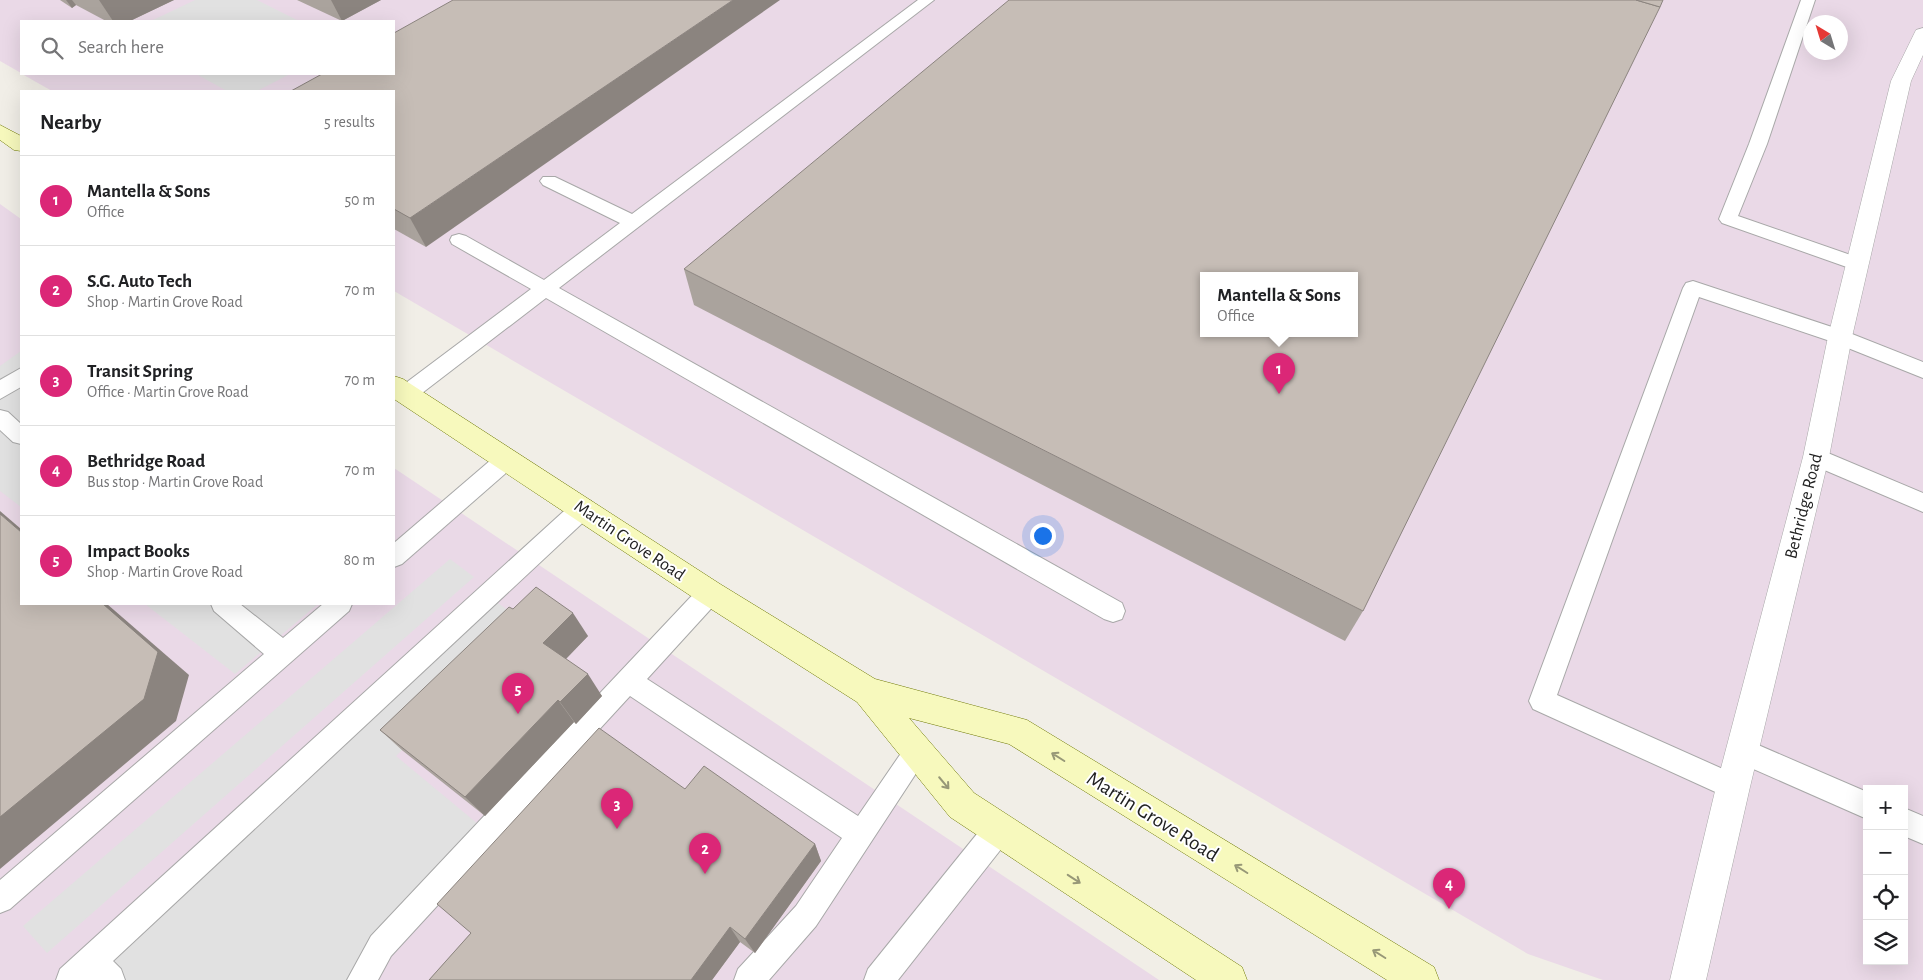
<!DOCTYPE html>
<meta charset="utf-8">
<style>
body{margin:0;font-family:"Alegreya Sans",sans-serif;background:#f6f6f6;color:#202124}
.controls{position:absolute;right:15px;bottom:15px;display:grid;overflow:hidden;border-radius:0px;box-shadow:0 5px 20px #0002}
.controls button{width:45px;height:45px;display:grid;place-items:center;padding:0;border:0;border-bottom:1px solid #e0e0e0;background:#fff;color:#202124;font:25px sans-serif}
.compass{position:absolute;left:1803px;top:15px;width:45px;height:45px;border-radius:50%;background:#fff;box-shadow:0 5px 20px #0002;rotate:322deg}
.you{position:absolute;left:1042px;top:535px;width:18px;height:18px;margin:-12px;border:4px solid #fff;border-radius:50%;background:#1a73e8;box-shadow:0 0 0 8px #1a73e833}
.badge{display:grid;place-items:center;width:32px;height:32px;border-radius:50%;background:#db2777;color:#fff;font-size:16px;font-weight:700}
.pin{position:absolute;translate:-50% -41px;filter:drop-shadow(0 1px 2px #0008)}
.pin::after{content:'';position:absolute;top:26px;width:18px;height:15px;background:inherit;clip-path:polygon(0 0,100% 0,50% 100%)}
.popup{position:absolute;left:1200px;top:272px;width:158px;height:65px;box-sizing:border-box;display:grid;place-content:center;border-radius:0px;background:#fff;filter:drop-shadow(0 1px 4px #0005);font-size:16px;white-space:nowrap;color:#757577}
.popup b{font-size:19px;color:#202124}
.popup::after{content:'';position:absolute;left:50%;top:100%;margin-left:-10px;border:10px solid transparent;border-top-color:#fff}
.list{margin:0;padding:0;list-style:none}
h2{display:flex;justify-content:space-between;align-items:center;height:65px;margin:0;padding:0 20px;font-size:21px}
h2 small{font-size:16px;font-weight:400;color:#757577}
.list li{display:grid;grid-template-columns:32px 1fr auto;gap:15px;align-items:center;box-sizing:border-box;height:90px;padding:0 20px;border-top:1px solid #e0e0e0}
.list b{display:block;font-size:19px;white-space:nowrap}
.list p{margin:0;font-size:16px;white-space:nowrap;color:#757577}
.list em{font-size:16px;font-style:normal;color:#757577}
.icon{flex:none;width:28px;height:28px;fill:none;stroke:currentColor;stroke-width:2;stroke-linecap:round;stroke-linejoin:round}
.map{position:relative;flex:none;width:1923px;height:980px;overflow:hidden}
.search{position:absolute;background:#fff;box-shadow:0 5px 20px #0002;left:20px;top:20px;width:375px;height:55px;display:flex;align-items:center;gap:12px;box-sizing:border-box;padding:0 18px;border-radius:0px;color:#757577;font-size:19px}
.panel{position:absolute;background:#fff;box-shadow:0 5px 20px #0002;left:20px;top:90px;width:375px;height:515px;border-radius:0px}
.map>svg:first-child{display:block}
.industrial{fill:#ead9e7;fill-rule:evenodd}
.parking{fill:#e1e1e1}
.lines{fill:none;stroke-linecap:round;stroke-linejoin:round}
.service-casing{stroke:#a8a8a8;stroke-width:2}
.minor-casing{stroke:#a8a8a8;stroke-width:1}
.secondary-casing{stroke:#6f7906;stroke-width:1}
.service{fill:#fff;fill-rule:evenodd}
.minor{fill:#fff;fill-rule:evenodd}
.secondary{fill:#f7f9bd;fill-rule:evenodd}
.wall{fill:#aaa39d}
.shaded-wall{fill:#8b847f}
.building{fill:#c6bdb6;stroke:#8b847f;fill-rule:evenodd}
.oneway{stroke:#979877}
.labels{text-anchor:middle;stroke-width:4;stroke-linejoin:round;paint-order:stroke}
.street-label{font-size:18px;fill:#212121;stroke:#fff}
.near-street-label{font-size:21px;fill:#212121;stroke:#fff}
</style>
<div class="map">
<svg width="1923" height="980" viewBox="0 0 1923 980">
<rect width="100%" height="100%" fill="#f1eee7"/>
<g class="industrial">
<path d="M0 0H1923V980H1603L1528 954 394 291V91H52L22 74H394V21H21V73L0 61ZM1810 22H1840V52H1810ZM1204 275H1354V333H1204ZM1867 789H1904V961H1867Z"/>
<path d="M0 204 21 219V604H394V468L1159 980H0Z"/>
</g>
<g class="parking">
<path d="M195 0H257L299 21H151Z"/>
<path d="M196 74H290L257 91H227Z"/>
<path d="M21 351V507L0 491V366Z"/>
<path d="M450 559 474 577 47 953 23 926Z"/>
<path d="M480 590 531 627 396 756 490 834 351 980H122L89 944Z"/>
<path d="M145 604H318L235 674Z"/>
</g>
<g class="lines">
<g class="service-casing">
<g id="service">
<path d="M918 0H934L559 288 1122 603 1125 611 1122 619 1113 622 1104 619 546 298 413 400 406 402 399 400 395 394 399 388 531 289 452 244 450 240 452 236 459 234 466 236 544 280 620 223 543 185 540 181 543 177H555L632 214Z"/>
<path d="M1801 0H1815L1767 144 1738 216 1865 260 1868 265 1865 270 1858 271 1722 223 1719 219 1749 144Z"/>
<path d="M1693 281 1847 332 1923 362V378L1833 342 1699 297 1557 695 1743 778 1747 787 1743 796 1733 800 1533 709 1529 701 1683 288 1686 283Z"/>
<path d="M21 368V387L0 399V380Z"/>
<path d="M0 410 8 412 21 424V444L13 442 0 430Z"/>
<path d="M1816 448 1923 493V512L1808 463 1805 457 1808 451Z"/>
<path d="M507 450 515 453 518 459 515 465 402 564 394 567V543L499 453Z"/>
<path d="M583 499 591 501 594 508 591 515 113 961 121 969 125 980H56L60 969 575 501Z"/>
<path d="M710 583 719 586 722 593 719 600 647 679 858 816 908 743 917 739 926 743 930 752 816 926 769 980H734L738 969 796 906 842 838 630 696 391 956 378 980H347L371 936 701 586Z"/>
<path d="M211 604H240L283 638 323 604H352L349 611 10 909 0 913V880L264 654 214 611Z"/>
<path d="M1742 738 1867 792V819L1733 760 1729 751 1733 742Z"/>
<path d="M1904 808 1923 816V844L1904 836Z"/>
<path d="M999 815 1009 819 1013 829 1009 839 898 980H864L868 969 989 819Z"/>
</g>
</g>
<g class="minor-casing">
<path id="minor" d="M1923 28V55L1911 81 1852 337 1829 457 1750 787 1706 980H1670L1716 787 1803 457 1828 337 1891 81 1914 34 1916 30Z"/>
</g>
<g class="secondary-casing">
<g id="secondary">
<path d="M0 125 21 136V151L14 150 0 140Z"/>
<path d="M394 376 403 379 720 584 875 679 1027 720 1434 967 1439 980H1387L1009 744 909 718 974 793 1242 967 1247 980H1196L950 817 857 702 700 602 394 399Z"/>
</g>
</g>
<use href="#service" class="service"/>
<use href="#minor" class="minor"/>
<use href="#secondary" class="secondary"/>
</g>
<g class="wall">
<path d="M60 0H174L130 21H106L76 5 72 8Z"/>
<path d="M297 0H381L342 21Z"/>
<path d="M394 91 426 247 394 229Z"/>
<path d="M684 269 1363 611 1345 641 694 305Z"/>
<path d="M513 609 588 636 566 659 602 696 576 724 574 722 485 816 403 751 380 730Z"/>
<path d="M685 789 815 844 821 861 755 953 740 942 712 980H429L471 933Z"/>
</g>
<g class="shaded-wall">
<path d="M66 0H72L76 5 72 8Z"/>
<path d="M99 0H174L130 21H113Z"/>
<path d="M331 0H381L342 21Z"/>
<path d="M733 0H780L426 247 410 218Z"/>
<path d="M0 511 21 529V532L0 514Z"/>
<path d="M103 604H107L189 675 176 721 0 869V817Z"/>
<path d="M573 613 588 636 559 666 543 643Z"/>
<path d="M588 674 602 696 576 724 560 702Z"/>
<path d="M558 700 574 722 485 816 465 797Z"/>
<path d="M815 844 821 861 755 953 745 939Z"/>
<path d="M730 927 740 942 712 980H691Z"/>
</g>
<g class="building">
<path d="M453 0H733L410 218 394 209V91H291L322 74H394V33Z"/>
<path d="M1009 0H1636L1660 7 1363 611 684 269ZM1204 275H1354V333H1204Z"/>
<path d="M1636 0H1663L1660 7Z"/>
<path d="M0 514 21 532V604H103L158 652 144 699 0 817Z"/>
<path d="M536 587 573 613 543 643 588 674 560 702 558 700 465 797 380 730 509 607 513 609Z"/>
<path d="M599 728 685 789 704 766 815 844 745 939 730 927 691 980H429L471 933 437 904Z"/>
</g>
<defs><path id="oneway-shaft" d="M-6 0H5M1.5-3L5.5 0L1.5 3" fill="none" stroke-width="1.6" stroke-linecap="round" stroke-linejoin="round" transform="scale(1.25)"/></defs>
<g class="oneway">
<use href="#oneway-shaft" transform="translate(1058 757) rotate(-148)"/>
<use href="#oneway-shaft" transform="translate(944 783) rotate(50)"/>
<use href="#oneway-shaft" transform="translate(1241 869) rotate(-148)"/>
<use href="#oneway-shaft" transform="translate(1074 879) rotate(33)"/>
<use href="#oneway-shaft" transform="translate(1379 954) rotate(-148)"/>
</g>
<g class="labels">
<g class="street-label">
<text transform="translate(1803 506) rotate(-76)" y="6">Bethridge Road</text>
<text transform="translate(630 540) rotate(34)" y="6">Martin Grove Road</text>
</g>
<g class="near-street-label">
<text transform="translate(1153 816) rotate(32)" y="7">Martin Grove Road</text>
</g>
</g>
</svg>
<div class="controls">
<button>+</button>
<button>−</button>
<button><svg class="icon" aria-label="locate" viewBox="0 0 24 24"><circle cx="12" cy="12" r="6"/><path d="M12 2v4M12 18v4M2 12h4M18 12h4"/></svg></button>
<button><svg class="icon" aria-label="layers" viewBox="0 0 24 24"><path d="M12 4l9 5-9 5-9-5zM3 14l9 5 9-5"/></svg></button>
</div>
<svg class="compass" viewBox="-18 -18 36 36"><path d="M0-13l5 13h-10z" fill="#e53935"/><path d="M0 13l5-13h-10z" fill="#757577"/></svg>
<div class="you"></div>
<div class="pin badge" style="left:1279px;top:394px">1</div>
<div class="popup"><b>Mantella &amp; Sons</b>Office</div>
<div class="pin badge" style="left:705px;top:874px">2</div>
<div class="pin badge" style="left:617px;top:829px">3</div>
<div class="pin badge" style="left:1449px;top:909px">4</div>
<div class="pin badge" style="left:518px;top:714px">5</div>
<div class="search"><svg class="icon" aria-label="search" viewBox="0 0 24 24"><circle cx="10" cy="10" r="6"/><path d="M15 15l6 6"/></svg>Search here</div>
<section class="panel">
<h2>Nearby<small>5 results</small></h2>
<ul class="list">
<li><span class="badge">1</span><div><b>Mantella &amp; Sons</b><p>Office</p></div><em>50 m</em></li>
<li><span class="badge">2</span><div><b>S.G. Auto Tech</b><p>Shop · Martin Grove Road</p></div><em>70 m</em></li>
<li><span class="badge">3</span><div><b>Transit Spring</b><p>Office · Martin Grove Road</p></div><em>70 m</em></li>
<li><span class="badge">4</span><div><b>Bethridge Road</b><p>Bus stop · Martin Grove Road</p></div><em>70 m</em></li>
<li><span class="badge">5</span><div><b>Impact Books</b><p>Shop · Martin Grove Road</p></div><em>80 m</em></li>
</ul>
</section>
</div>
